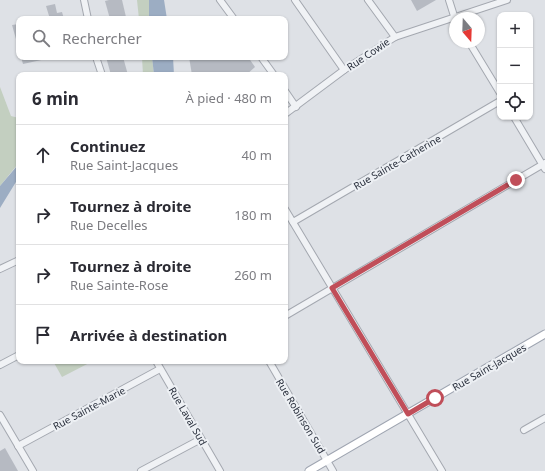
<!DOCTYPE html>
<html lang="fr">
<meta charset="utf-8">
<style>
body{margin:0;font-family:"Noto Sans",sans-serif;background:#f7f7f7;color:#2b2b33}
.controls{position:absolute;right:12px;top:12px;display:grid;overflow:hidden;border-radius:8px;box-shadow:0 1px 3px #0004}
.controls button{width:36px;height:36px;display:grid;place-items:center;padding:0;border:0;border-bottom:1px solid #e1e1e2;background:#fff;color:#2b2b33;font:20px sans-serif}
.compass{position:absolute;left:449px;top:12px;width:36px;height:36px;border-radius:50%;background:#fff;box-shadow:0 1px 3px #0004;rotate:161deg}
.stop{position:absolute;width:12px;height:12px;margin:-9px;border:3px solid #c04e59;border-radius:50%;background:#fff}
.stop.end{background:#c04e59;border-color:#fff;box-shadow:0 1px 4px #0008}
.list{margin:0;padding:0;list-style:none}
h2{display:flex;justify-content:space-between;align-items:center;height:52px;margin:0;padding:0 16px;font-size:17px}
h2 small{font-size:13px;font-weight:400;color:#7c7c81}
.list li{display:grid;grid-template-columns:26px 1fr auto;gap:12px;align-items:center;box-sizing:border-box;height:60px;padding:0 16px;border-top:1px solid #e1e1e2}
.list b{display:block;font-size:15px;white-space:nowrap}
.list p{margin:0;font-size:13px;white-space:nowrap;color:#7c7c81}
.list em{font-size:13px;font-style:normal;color:#7c7c81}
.icon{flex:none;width:22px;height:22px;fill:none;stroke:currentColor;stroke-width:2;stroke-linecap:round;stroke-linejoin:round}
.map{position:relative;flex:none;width:545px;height:471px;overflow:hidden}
.search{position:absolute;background:#fff;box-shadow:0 1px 3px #0004;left:16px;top:16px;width:272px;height:44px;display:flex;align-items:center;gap:10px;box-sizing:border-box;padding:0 14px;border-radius:8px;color:#7c7c81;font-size:15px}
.panel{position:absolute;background:#fff;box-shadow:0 1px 3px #0004;left:16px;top:72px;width:272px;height:292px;border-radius:8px}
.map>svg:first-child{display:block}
.green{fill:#c3cfc0}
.water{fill:#9cadc3}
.building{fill:#b6bac2}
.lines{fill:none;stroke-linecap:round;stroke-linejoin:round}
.minor-casing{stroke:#a4a8b0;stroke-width:8}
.major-casing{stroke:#9fa5b1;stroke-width:9}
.minor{stroke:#f0f2f5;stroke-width:6}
.major{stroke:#fff;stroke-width:7}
.route{stroke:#c04e59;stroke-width:5}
.labels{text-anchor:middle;stroke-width:4;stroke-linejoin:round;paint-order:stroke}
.street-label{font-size:10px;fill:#292f3c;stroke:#edf0f4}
</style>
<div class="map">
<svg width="545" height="471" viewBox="0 0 545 471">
<rect width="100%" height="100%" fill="#dee1e6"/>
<g class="green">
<path d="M137 0H149V19H139Z"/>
<path d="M142 57H152L154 75H143Z"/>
<path d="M0 87 11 116 19 118V157L17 165 0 186Z"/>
<path d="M53 361H93L62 377Z"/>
</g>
<g class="water">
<path d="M149 0H164L167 19H149Z"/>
<path d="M152 57H173L174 75H154Z"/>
<path d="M19 157V177L0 208V186L17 166Z"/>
</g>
<g class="building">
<path d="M109 0H122L126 17 110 19 105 1Z"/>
<path d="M411 0H436L417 11Z"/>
<path d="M55 4 57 13 62 12 64 19H50L46 6Z"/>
<path d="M19 24V46H18L12 25Z"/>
<path d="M21 57H46V59L23 64Z"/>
<path d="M106 57H123L128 75H120L119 72 111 75Z"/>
<path d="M189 57H248L255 67 246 75H192Z"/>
<path d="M5 448 18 471H0V451Z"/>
</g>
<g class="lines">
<g class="minor-casing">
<g id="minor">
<path d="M84 0 88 19"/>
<path d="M220 0 234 19"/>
<path d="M295 0 344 70"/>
<path d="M368 0 395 37"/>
<path d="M449 0 455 19"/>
<path d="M469 42 500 93"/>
<path d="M96 57 102 75"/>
<path d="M261 57 274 75"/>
<path d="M285 91 296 107"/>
<path d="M285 114 344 70 395 37 507 0"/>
<path d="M514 117 545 169"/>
<path d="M285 209 442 471"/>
<path d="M293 222 500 101"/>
<path d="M0 269 19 260"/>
<path d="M285 316 545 163"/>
<path d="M156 361 220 471"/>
<path d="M269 361 333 471"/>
<path d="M0 365 19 355"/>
<path d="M0 415 33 471"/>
<path d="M524 430 545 418"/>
<path d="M18 446 160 369"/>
<path d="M141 471 201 439"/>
</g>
</g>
<g class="major-casing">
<path id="major" d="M309 471 545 334"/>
</g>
<use href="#minor" class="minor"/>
<use href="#major" class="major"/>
</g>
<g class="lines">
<path class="route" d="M435 398 408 414 332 288 516 180"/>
</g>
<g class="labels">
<g class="street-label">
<text transform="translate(368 54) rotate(-34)" y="4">Rue Cowie</text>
<text transform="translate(397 162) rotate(-30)" y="4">Rue Sainte-Catherine</text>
<text transform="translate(489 367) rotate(-30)" y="4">Rue Saint-Jacques</text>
<text transform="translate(89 408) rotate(-28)" y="4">Rue Sainte-Marie</text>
<text transform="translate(188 416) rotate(60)" y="4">Rue Laval Sud</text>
<text transform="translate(301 416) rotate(59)" y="4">Rue Robinson Sud</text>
</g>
</g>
</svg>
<div class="controls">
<button>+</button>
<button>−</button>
<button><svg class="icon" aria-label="locate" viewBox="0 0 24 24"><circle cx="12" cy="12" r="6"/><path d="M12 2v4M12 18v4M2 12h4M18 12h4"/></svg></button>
</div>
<svg class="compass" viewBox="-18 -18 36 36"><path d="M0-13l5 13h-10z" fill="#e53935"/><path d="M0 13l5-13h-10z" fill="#7c7c81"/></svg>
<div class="stop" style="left:435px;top:398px"></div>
<div class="stop end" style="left:516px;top:180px"></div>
<div class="search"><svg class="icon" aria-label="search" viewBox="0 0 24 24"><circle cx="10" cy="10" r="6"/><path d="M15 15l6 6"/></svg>Rechercher</div>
<section class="panel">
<h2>6 min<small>À pied · 480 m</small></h2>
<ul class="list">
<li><svg class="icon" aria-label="ahead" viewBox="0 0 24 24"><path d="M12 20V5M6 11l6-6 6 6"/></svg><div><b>Continuez</b><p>Rue Saint-Jacques</p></div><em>40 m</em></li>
<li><svg class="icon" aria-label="right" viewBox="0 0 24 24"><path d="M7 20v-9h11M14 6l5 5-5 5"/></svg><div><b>Tournez à droite</b><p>Rue Decelles</p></div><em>180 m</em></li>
<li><svg class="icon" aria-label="right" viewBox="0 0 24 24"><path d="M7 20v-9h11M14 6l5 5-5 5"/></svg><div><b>Tournez à droite</b><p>Rue Sainte-Rose</p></div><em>260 m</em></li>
<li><svg class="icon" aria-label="arrive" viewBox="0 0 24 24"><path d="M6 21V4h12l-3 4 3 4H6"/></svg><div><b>Arrivée à destination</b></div></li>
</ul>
</section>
</div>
